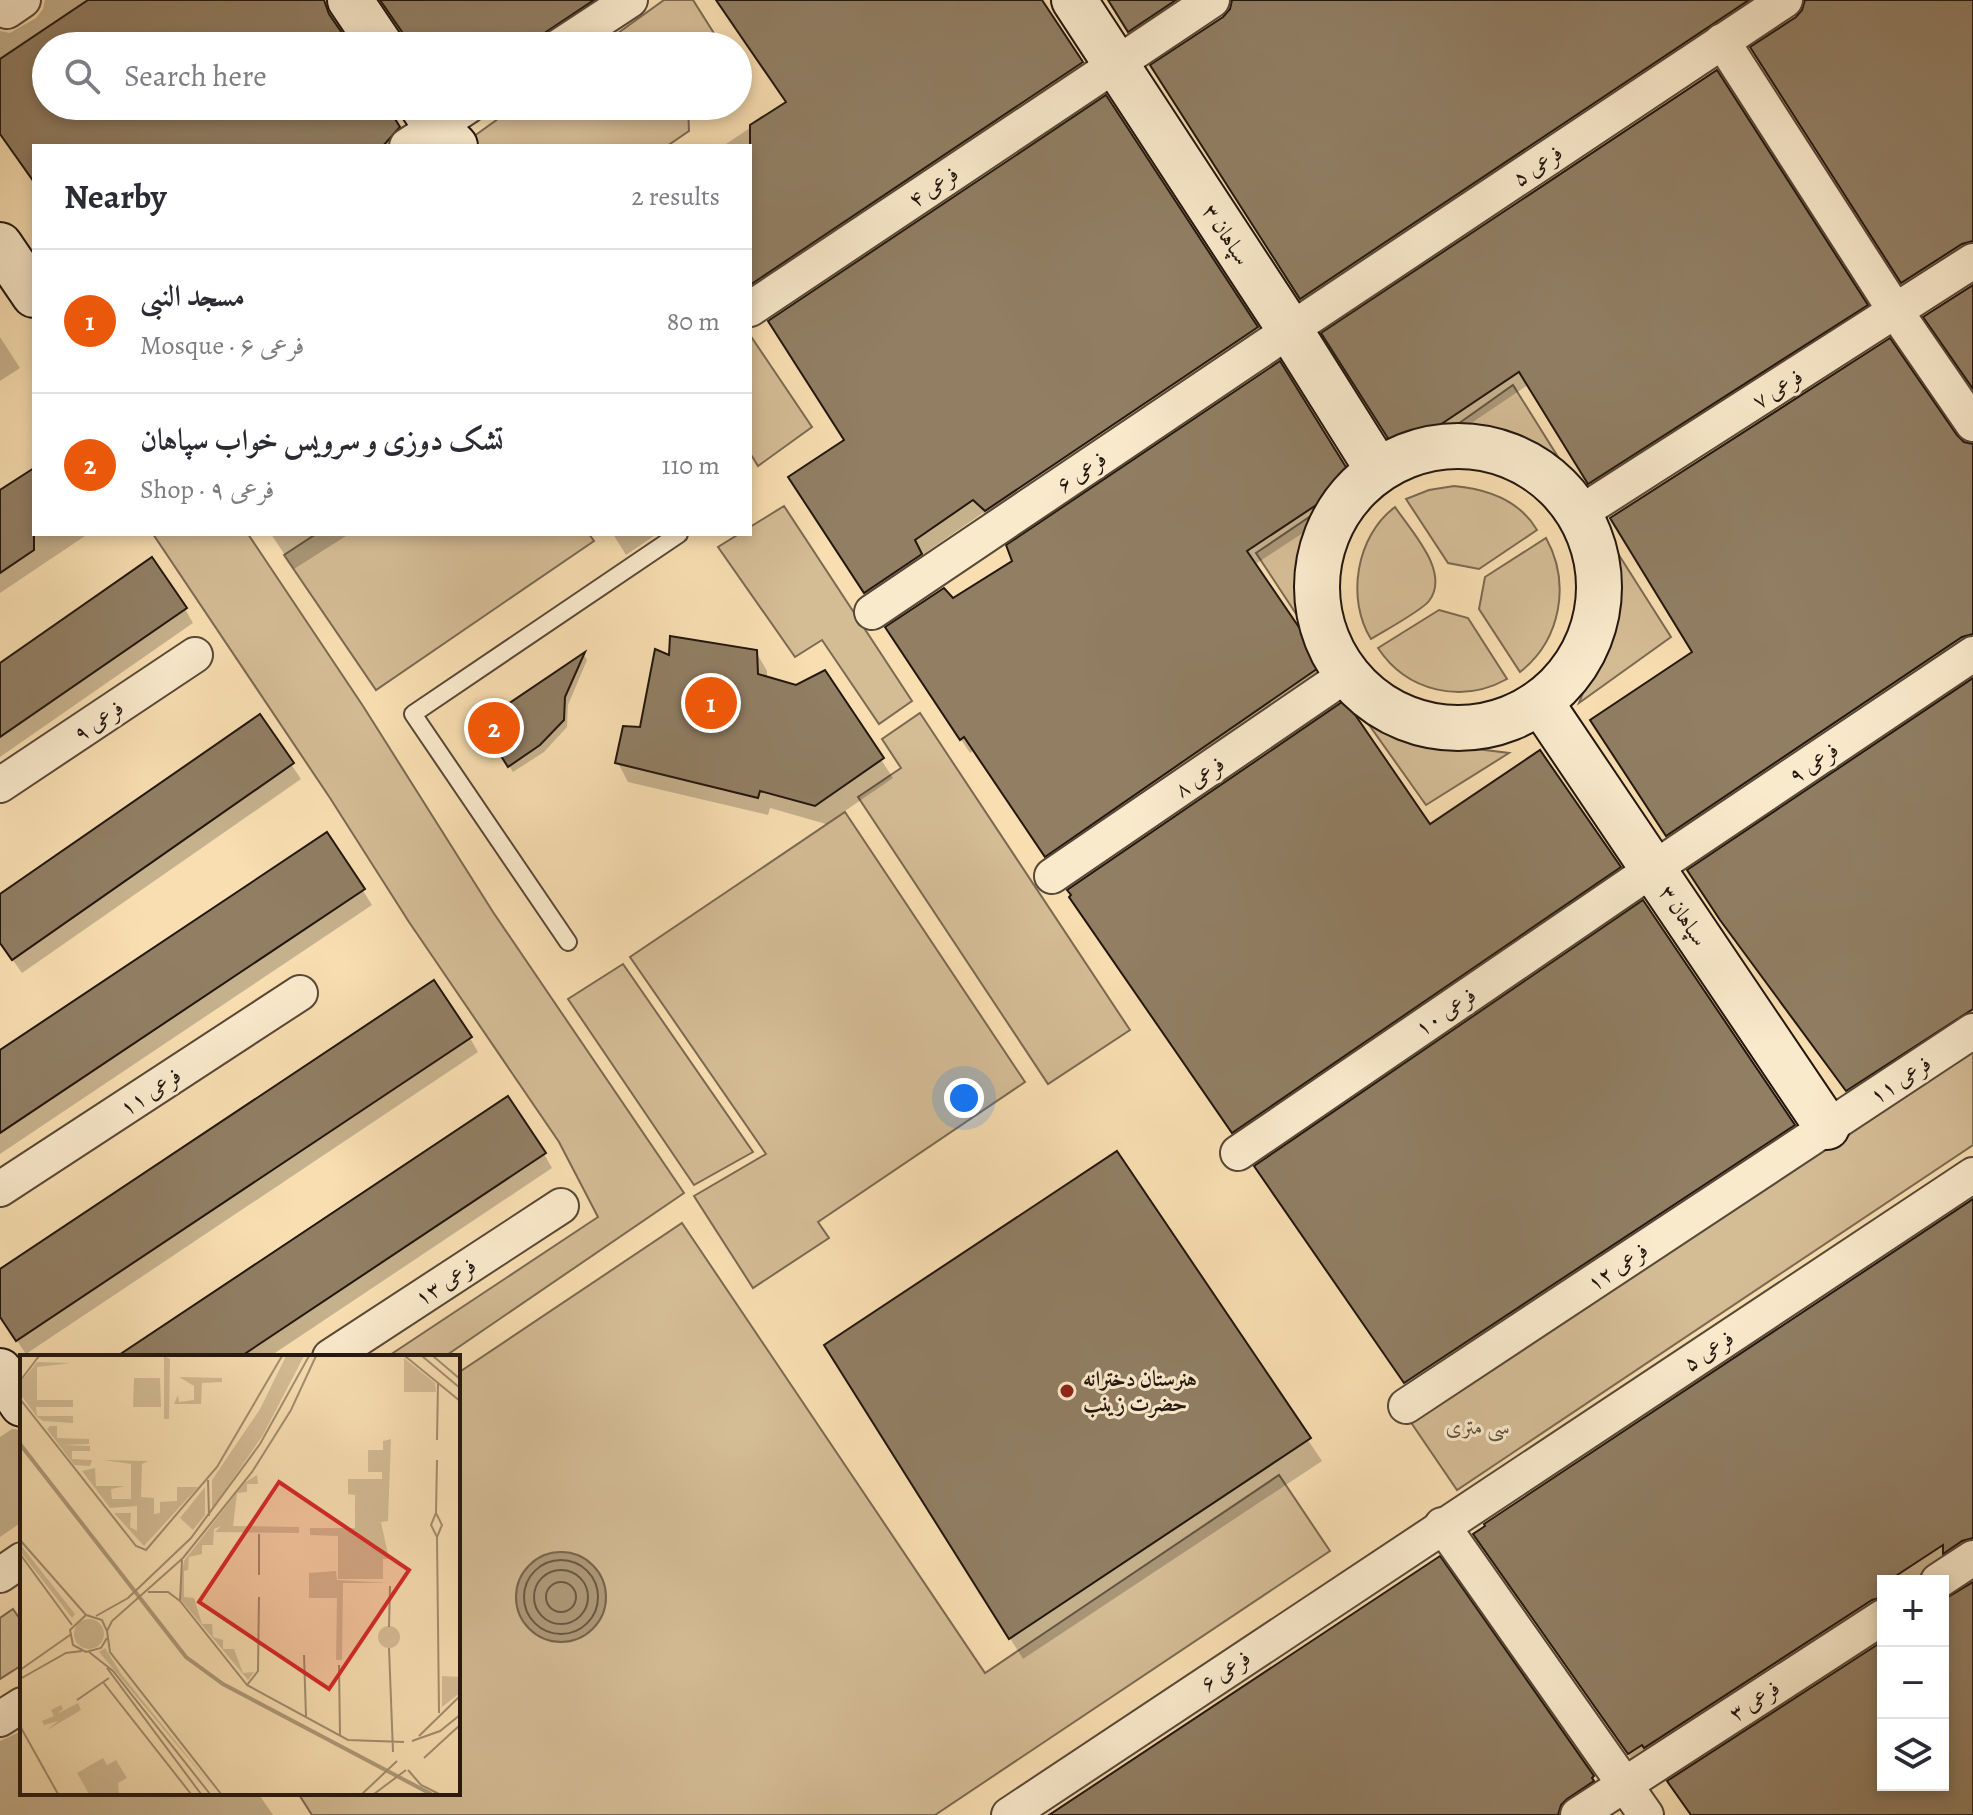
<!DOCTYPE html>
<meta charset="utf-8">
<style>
body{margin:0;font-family:Alegreya,Amiri,serif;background:#f7f7f7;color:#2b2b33}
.controls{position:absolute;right:24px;bottom:24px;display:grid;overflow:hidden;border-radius:0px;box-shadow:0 4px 12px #0003}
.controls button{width:72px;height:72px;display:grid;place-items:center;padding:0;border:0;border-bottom:2px solid #e1e1e2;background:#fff;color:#2b2b33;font:40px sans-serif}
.you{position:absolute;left:964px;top:1098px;width:28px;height:28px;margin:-20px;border:6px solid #fff;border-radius:50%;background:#1a73e8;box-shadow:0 0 0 12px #1a73e833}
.badge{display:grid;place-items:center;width:52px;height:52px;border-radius:50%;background:#ea580c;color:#fff;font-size:26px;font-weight:700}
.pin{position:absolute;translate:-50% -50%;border:4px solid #fff;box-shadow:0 2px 8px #0006}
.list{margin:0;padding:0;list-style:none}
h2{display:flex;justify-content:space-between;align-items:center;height:104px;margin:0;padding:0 32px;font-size:34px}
h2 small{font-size:26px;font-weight:400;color:#7c7c81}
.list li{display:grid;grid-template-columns:52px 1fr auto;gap:24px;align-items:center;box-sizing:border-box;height:144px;padding:0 32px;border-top:2px solid #e1e1e2}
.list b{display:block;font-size:30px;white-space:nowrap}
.list p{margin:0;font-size:26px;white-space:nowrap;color:#7c7c81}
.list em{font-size:26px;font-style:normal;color:#7c7c81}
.icon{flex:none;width:44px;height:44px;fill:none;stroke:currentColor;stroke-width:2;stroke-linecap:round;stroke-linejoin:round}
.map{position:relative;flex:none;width:1973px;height:1815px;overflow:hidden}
.search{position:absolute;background:#fff;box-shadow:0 4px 12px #0003;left:32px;top:32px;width:720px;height:88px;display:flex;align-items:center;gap:20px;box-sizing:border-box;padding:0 28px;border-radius:44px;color:#7c7c81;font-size:30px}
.panel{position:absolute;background:#fff;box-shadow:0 4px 12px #0003;left:32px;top:144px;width:720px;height:392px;border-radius:0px}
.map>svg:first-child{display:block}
.green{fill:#d4bc95;stroke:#7b6952;stroke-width:2}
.water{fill:#af9a7a;stroke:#77654f;stroke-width:2}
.shadow{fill:#0003}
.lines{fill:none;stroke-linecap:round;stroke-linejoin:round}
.shore{stroke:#685844;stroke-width:2}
.building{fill:#917e63;stroke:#22160e;stroke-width:2}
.lane-casing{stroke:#584837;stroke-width:20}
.street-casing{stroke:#584837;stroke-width:38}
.secondary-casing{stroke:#22160e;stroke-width:48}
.lane{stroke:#faeacc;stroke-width:16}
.street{stroke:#faeacc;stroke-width:34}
.secondary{stroke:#faeacc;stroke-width:44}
.poi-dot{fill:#8f2418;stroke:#faeacc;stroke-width:3}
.labels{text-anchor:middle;stroke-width:6;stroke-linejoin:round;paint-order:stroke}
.street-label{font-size:22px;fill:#22160e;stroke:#faeacc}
.poi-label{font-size:22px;font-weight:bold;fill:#22160e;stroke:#faeacc;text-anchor:start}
.park-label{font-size:22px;font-style:italic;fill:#60503d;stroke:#faeacc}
.inset-river{fill:none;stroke:#af9a7a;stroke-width:4}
.inset-road{fill:none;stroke:#a28e70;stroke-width:2}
.view{fill:#d62828;fill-opacity:0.15;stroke:#d62828;stroke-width:4}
.inset-edge{fill:none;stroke:#22160e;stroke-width:4}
</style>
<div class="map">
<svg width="1973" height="1815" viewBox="0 0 1973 1815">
<rect width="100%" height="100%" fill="#f8deb1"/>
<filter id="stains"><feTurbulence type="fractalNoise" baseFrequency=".0025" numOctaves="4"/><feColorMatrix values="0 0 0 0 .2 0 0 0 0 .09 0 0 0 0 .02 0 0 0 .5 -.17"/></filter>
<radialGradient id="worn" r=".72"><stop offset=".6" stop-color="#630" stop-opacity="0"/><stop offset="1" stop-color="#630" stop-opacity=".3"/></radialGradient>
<g class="green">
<path d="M664 0H693L722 46H600Z"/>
<path d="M516 106H688L689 131 667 146H478L470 139Z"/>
<path d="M750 335 812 427 758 466 750 453Z"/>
<path d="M1513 385 1558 457 1509 440 1451 429Z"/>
<path d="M1454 486C1487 489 1520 501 1537 530L1479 569 1448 563 1406 499 1429 490Z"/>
<path d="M1327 505C1308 554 1308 583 1310 635L1256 553Z"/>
<path d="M784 506 912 701 879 724 822 640 795 657 718 547 739 534H750V527Z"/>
<path d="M1395 507C1411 531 1451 572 1429 601 1421 611 1384 631 1371 639 1346 599 1356 536 1395 507Z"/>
<path d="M153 534H248L363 706 493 912 684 1193 444 1357H387L598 1217 559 1142 409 922 330 798Z"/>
<path d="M316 534H589L594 541 376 690 284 555Z"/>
<path d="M1546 538C1571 583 1561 640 1520 672L1479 609 1485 577Z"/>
<path d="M1610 541 1671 637 1579 703 1600 651 1610 596Z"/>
<path d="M1439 610 1468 618 1507 679C1462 704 1407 692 1378 648Z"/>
<path d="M920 713 1130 1030 1048 1084 858 797 901 768 882 739Z"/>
<path d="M1367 722 1428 743 1509 753 1426 805Z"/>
<path d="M845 812 1025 1082 818 1222 829 1238 753 1288 694 1196 766 1154 630 957Z"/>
<path d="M623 964 753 1152 694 1185 568 999Z"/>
<path d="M1973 1049V1145L1457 1490 1410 1421Z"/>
<path d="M682 1223 985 1673 1279 1475 1330 1551 935 1815H312L298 1793H458V1373Z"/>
<path d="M13 1609 22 1622V1665L0 1679V1618Z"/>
</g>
<circle class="water" cx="561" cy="1597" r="45"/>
<g class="shadow">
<path d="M45 0H322L335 25 350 46H46V106H385L406 143 403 146H34V181L0 134V31L10 33 36 18 43 9Z"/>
<path d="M381 0H623L554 46H407L405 36Z"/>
<path d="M717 0H1039L1090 77 750 303V146H723L787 103Z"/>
<path d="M1109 0H1206L1138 45Z"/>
<path d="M1233 0H1779L1310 313 1161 80 1225 18 1232 9Z"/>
<path d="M1807 0H1973V258L1911 296 1761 62 1804 10Z"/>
<path d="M1105 98 1265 343 995 525 983 513 922 555 929 569 874 607 798 492 846 441Z"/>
<path d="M1866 306 1874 320 1598 497 1528 385 1421 457H1401L1332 348Z"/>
<path d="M0 337 20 368 0 381Z"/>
<path d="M1956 437 1964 444 1973 445V651L1675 850 1601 735 1695 653Z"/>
<path d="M34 470V534H88L0 593V493Z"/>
<path d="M1353 481 1361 495 1254 565 1331 680 1055 870 973 751 970 753 896 642 953 601 1014 562Z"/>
<path d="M271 534H349L294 569Z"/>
<path d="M613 534H657L626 555Z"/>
<path d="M185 609 193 623 0 757V666Z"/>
<path d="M756 652 767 671V679L796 687 825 673 893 778 826 824 770 808 768 815 628 782 618 763 642 730 670 658Z"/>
<path d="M584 655 587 660 568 705 567 727 544 752 513 772 482 723Z"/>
<path d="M1973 681V1027L1856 1104 1731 935 1698 885Z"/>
<path d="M259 717 301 779 22 973 0 942V896Z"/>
<path d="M1429 827 1619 868 1628 882 1242 1146 1080 912Z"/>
<path d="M327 834 372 905 0 1154V1054Z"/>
<path d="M470 1038 478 1052 26 1354 0 1316V1271Z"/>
<path d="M1794 1126 1802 1140 1414 1397 1265 1181Z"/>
<path d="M544 1154 552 1168 269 1357H120Z"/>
<path d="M1117 1154 1322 1461 1023 1659 840 1367Z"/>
<path d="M1973 1200V1556L1933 1581H1883V1614L1637 1767 1484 1549Z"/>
<path d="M12 1429 22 1430V1522L0 1537V1437Z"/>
<path d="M22 1731V1793H258L273 1815H0V1741Z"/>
<path d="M1593 1777 1601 1792 1575 1815H1052Z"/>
</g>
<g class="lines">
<g class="shore">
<circle cx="561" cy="1597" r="37"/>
<circle cx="561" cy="1597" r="27"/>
<circle cx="561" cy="1597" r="15"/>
</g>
</g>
<g class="building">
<path d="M88 0H324L329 14 351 46H46V106H387L400 127 383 146H34V182L0 134V59Z"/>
<path d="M380 0H594L525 46H406L402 32Z"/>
<path d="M716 0H1042L1083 62 750 285V125L786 102Z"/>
<path d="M1108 0H1176L1128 32Z"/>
<path d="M1232 0H1749L1300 299 1150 65 1223 17 1230 9Z"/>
<path d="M1805 0H1973V241L1962 244 1901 283 1750 47 1796 17 1802 10Z"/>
<path d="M1717 70 1868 305 1588 484 1519 372 1413 443H1391L1321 333Z"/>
<path d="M1106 95 1258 327 985 511 973 500 915 540 922 554 864 593 788 477 844 440 768 321Z"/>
<path d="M1973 285V389L1923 317Z"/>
<path d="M1890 338 1957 435 1964 442 1973 444V634L1962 637 1666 836 1590 720 1692 652 1610 518Z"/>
<path d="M1280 361 1354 480 1247 551 1324 664 1045 857 964 737 960 740 885 627 944 588 953 598 1012 561 1006 545Z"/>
<path d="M34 468V550L0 573V490Z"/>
<path d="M152 557 187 608 0 737V663Z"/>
<path d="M670 636 757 650 758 674 796 685 825 670 884 758 815 806 760 791 758 798 615 763 623 726 640 727 655 649 669 655Z"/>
<path d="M585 652 565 697 564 720 540 745 508 767 480 723Z"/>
<path d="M1973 678V1009L1846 1091 1720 920 1687 870Z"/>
<path d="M1345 700 1430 824 1540 750 1621 867 1232 1133 1069 897 1071 895 1067 890Z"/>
<path d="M260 714 294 763 12 960 0 943V894Z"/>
<path d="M327 832 365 889 0 1133V1050Z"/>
<path d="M1643 900 1795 1125 1404 1383 1254 1166Z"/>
<path d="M434 980 472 1037 16 1341 0 1317V1269Z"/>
<path d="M508 1096 546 1153 240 1357H116Z"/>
<path d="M1117 1151 1311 1438 1009 1639 824 1345Z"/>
<path d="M1973 1199V1538L1962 1541 1943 1554V1545L1888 1581H1883V1597L1872 1600 1644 1748 1642 1745 1628 1754 1473 1534 1485 1526 1484 1524Z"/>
<path d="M1440 1556 1594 1776 1592 1778 1594 1781 1567 1799 1561 1805 1558 1815H1049Z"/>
<path d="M1973 1582V1815H1691L1667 1781 1883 1641V1785H1943V1600Z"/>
</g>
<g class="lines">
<g class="lane-casing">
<path id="lane" d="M568 942 413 714 679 534"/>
</g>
<g class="street-casing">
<g id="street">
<path d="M7 11 23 0"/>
<path d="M1722 41 1896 312 1973 424"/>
<path d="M560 46 630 0"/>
<path d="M407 146 468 106"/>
<path d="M750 309 1212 0"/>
<path d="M1580 513 1973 261"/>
<path d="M872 612 1290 330 1785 0"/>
<path d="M0 785 195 655"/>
<path d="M1052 876 1346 675"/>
<path d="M1238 1153 1653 869 1973 654"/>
<path d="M0 1189 300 993"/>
<path d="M330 1357 561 1206"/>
<path d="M1406 1406 1973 1031"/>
<path d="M1442 1525 1646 1815"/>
<path d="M0 1575 22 1560"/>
<path d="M1938 1581 1973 1558"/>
<path d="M0 1719 22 1705"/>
<path d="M1009 1815 1973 1175"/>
<path d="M1578 1815 1883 1617"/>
</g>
</g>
<g class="secondary-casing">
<g id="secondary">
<path d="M350 0 381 46"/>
<path d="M1074 0 1290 330 1378 470"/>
<path d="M422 106 436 127 455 146"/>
<path d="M0 245 34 295"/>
<circle cx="1458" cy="587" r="141"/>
<path d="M1541 703 1827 1127"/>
<path d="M0 1371 22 1404"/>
</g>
</g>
<use href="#lane" class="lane"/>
<use href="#street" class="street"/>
<use href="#secondary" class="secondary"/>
</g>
<circle class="poi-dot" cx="1067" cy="1391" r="8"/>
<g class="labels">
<g class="street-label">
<text transform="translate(1537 165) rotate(-34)" y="8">فرعی ۵</text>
<text transform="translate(933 186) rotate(-34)" y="8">فرعی ۴</text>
<text transform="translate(1227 234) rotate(57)" y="8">سپاهان ۳</text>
<text transform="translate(1777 388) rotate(-32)" y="8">فرعی ۷</text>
<text transform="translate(1081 471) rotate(-34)" y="8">فرعی ۶</text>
<text transform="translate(98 720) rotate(-34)" y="8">فرعی ۹</text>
<text transform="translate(1813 762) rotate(-34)" y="8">فرعی ۹</text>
<text transform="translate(1199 776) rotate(-34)" y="8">فرعی ۸</text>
<text transform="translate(1684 915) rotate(56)" y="8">سپاهان ۳</text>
<text transform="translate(1445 1011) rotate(-34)" y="8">فرعی ۱۰</text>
<text transform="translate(1900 1079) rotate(-33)" y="8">فرعی ۱۱</text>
<text transform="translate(150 1091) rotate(-33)" y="8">فرعی ۱۱</text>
<text transform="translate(1617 1266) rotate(-34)" y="8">فرعی ۱۲</text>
<text transform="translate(445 1281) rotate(-33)" y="8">فرعی ۱۳</text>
<text transform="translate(1708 1350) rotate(-33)" y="8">فرعی ۵</text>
<text transform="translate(1225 1670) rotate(-34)" y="8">فرعی ۶</text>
<text transform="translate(1754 1700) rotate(-33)" y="8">فرعی ۳</text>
</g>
<g class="poi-label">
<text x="1083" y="1386">هنرستان دخترانه<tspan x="1083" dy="25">حضرت زینب</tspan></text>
</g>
<g class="park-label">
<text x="1478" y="1434">سی متری</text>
</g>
</g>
<g transform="translate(20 1355)">
<rect width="440" height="440" fill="#f8deb1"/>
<path d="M144 1 150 4 149 64H144ZM266 1H284L243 80 192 154V125L240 54ZM384 3 415 28 416 37H384ZM17 7 51 8 17 12V45H53V52H16L17 61H53V68L23 66 17 62 0 39V28ZM159 22 202 23V27L182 28 181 49H154L158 40 159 47 174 45V31ZM114 23H140L141 52H113ZM30 71H37V83L69 84V89L42 90 70 91V96H52V104L72 105 70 111 54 110 27 74ZM371 84 368 166 361 167 369 204H363V224H318V181L290 180V173H335V140L328 139V124H362V117H348V95H363V86ZM83 105 128 106 122 109 121 142 134 143V159L140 158V147L157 146V132H178L124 191 94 158H111L110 172 117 176V151L90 153 62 116 75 113 76 131H105L91 134 92 144H111V109ZM237 120 238 129H227V137L217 138 213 171 279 172V178L195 177 201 171 194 174 193 190H182V199L169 202 168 215 164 216V242L174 243 182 269H192L193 282 203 285V294H214L223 318 234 317 228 325 161 245 160 228 164 206 224 128ZM185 132V160L173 175 160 163ZM0 189 55 259 52 263 0 196ZM316 216 317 225 370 228H323L322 305H316L317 243H289V218ZM54 279a15 15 0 1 1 30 0a15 15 0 1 1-30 0ZM358 282a11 11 0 1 1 22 0a11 11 0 1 1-22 0ZM85 293 102 320 198 439 79 297ZM422 321 440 322V338L422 352ZM58 348 61 355 27 375 38 366 24 370 22 366 34 361 31 355 41 350 43 354 37 359ZM83 403 87 410 96 405 107 423 98 428 99 439H69L57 418Z" fill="#d4bc95"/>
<path class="inset-river" d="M0 89 166 302 203 329 411 439"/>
<path class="inset-road" d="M385 1 440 46M402 1 440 33M413 1 440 24M0 26 19 1M0 44 116 191 126 195 197 112 262 1M417 85 418 28M188 125 189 161M416 158 422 170 417 182 411 170 416 158 417 105M239 179V220M417 182 419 358M0 185 66 260M0 199 52 270M128 237H148L160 246M160 246 227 330 328 385 384 387M160 246 162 205M76 261 108 243 171 183 240 89 289 1M369 272 370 231M87 276 92 266 163 203 232 117 271 55 296 1M87 283 81 293 66 297 53 290 50 275 66 260 82 265 87 276 90 297 201 439M369 293 373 397M69 297 93 316 190 439M284 300 286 362M319 310 320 381M87 313 181 439M0 315 50 280M0 324 46 298 62 296M83 327 171 439M227 330 238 316 239 242M57 345 89 323M0 371 38 439M399 381 440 341M392 386 420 376 440 360M404 403 440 370M388 415 401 430 419 439M342 439 377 406M354 439 386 415"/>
<path class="view" d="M259 127 389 215 309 334 179 247Z"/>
<rect width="440" height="440" class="inset-edge"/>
</g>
<rect width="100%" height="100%" filter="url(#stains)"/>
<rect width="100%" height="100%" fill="url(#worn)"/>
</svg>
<div class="controls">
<button>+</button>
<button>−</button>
<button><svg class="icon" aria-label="layers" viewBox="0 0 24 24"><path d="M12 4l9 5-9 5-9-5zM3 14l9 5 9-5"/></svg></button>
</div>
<div class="you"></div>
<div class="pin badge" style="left:711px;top:703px">1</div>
<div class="pin badge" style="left:494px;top:728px">2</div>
<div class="search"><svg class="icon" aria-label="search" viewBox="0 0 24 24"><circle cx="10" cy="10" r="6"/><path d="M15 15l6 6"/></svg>Search here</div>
<section class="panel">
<h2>Nearby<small>2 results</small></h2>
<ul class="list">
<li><span class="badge">1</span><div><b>مسجد النبی</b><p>Mosque · فرعی ۶</p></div><em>80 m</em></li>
<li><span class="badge">2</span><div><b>تشک دوزی و سرویس خواب سپاهان</b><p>Shop · فرعی ۹</p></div><em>110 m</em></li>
</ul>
</section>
</div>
